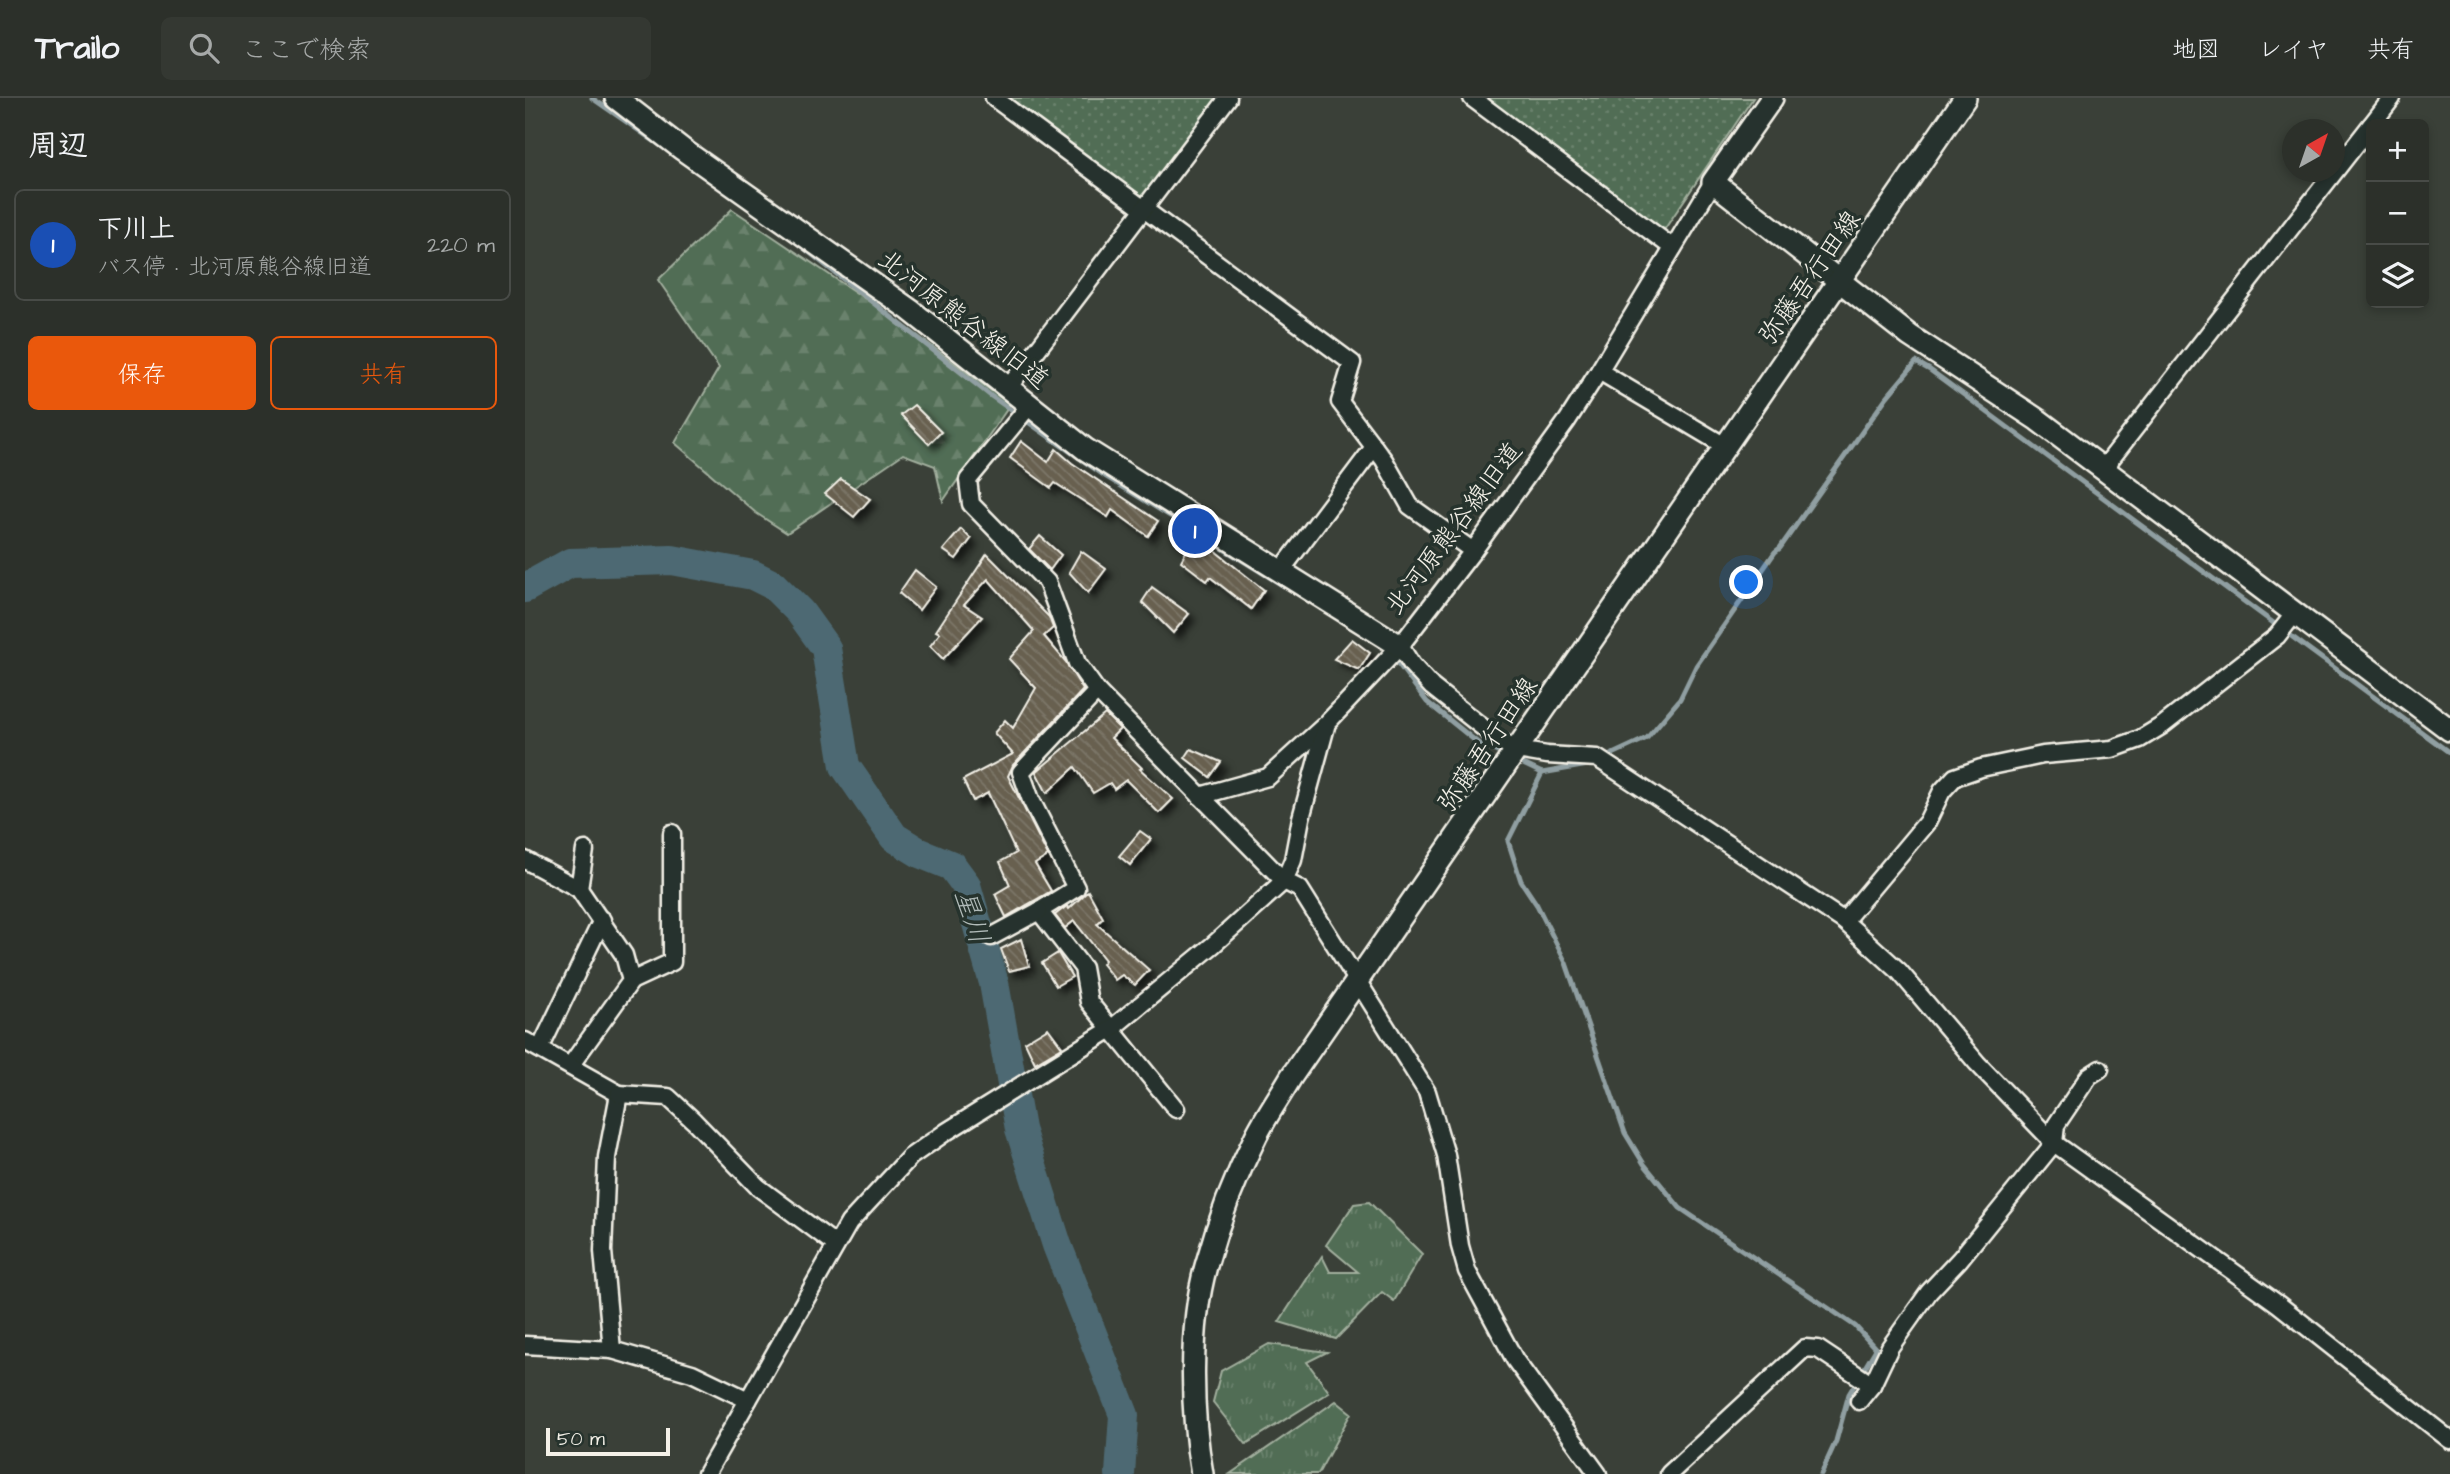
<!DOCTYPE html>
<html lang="ja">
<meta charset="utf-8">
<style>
body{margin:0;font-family:"Architects Daughter","Klee One",sans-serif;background:#343832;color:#f1f3f6}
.controls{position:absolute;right:21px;top:21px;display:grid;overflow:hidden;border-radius:10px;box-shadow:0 4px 10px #0003}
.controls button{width:63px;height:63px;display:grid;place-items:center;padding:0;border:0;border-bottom:2px solid #484b47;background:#2c302a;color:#f1f3f6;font:35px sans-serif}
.compass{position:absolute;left:1757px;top:21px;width:63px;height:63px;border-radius:50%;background:#2c302a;box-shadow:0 4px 10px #0003;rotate:40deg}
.scale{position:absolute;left:21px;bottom:18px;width:124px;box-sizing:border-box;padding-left:7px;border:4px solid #f4f1e8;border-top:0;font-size:19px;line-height:24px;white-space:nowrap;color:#f4f1e8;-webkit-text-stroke:5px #26332d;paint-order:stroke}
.you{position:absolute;left:1222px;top:485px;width:24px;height:24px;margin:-18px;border:5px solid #fff;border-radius:50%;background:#1a73e8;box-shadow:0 0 0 10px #1a73e833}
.badge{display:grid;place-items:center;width:46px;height:46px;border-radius:50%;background:#ea580c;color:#fff;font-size:23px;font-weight:700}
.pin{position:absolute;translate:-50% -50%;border:4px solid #fff;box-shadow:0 2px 7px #0006}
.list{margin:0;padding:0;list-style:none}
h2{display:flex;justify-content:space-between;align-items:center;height:91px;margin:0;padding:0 28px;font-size:30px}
h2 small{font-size:23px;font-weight:400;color:#a6a9a8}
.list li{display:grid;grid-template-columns:46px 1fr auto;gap:21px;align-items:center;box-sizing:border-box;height:112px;margin:0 14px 14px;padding:0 14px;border:2px solid #484b47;border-radius:10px}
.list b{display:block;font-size:26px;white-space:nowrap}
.list p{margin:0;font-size:23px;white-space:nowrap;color:#a6a9a8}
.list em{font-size:23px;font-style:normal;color:#a6a9a8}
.actions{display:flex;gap:14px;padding:21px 28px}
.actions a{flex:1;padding:16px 0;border:2px solid #ea580c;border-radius:10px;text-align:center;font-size:24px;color:#ea580c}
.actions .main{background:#ea580c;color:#fff}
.icon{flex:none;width:38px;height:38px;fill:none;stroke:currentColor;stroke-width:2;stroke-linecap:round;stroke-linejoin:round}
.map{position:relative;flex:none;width:1925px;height:1376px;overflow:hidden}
header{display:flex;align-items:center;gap:42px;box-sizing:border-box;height:98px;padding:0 35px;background:#2c302a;border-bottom:2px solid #484b47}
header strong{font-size:33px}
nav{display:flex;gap:38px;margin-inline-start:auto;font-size:24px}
.search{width:490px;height:63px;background:#343832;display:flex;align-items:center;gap:18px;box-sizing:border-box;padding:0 24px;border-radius:10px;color:#a6a9a8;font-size:26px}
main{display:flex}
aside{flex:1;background:#2c302a}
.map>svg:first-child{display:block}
.grass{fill:url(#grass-tufts);stroke:#a2af9e;stroke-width:2}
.forest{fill:url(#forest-firs);stroke:#a2af9e;stroke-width:2}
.park{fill:url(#park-dots);stroke:#a2af9e;stroke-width:2}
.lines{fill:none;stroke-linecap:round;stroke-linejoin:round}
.stream{stroke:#909fa2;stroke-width:5}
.river{stroke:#4d6973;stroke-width:30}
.building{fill:url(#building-back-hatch);stroke:#f4f1e8;stroke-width:2;filter:url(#shadow)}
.street-casing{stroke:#f4f1e8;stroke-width:21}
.secondary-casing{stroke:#f4f1e8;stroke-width:26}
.street{stroke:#26332d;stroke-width:16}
.secondary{stroke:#26332d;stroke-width:21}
.labels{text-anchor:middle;stroke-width:7;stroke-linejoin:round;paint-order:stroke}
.street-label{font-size:26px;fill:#f4f1e8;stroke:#26332d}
.water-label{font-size:28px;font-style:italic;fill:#b1bbb9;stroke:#26332d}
</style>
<header>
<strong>Trailo</strong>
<div class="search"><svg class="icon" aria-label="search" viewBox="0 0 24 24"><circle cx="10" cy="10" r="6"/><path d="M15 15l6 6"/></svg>ここで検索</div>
<nav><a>地図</a><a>レイヤ</a><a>共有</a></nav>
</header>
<main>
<aside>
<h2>周辺<small></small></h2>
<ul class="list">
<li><span class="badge" style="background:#1a4fb4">1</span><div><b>下川上</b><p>バス停 · 北河原熊谷線旧道</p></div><em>220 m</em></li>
</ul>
<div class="actions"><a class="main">保存</a><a>共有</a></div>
</aside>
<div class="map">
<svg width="1925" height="1376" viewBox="0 0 1925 1376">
<defs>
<pattern id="grass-tufts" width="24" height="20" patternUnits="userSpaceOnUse" patternTransform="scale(1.75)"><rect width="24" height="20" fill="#516d55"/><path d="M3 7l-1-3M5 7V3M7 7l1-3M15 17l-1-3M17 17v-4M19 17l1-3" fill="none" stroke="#6b826d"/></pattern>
<pattern id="forest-firs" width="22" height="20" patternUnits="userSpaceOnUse" patternTransform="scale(1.75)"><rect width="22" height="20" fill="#516d55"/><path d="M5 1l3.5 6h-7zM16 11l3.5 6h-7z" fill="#6b826d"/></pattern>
<pattern id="park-dots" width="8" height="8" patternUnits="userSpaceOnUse" patternTransform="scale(1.75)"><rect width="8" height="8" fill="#516d55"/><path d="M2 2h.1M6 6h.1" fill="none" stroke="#6b826d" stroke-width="1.8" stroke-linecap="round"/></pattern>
<pattern id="building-back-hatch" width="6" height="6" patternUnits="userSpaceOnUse" patternTransform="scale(1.75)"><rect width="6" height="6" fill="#676050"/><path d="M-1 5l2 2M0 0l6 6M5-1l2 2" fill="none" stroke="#7d7769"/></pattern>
<filter id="shadow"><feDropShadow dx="6" dy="6" stdDeviation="3.5" flood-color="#0009"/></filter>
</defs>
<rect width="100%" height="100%" fill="#3a4038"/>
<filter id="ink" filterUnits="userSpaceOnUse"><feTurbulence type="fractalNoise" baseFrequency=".0143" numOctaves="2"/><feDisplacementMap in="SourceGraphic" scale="14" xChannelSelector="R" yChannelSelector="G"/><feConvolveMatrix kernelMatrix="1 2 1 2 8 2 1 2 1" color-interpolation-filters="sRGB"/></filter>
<g filter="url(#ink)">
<g class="grass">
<path d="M844 1104 897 1156 869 1203 857 1194 811 1241 754 1224 797 1158 805 1174H833L801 1147 829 1106Z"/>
<path d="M744 1246 802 1254 782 1264 804 1294 721 1346 688 1304 696 1273Z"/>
<path d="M811 1303 826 1315 793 1376H705Z"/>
</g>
<path class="forest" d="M207 111 376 225 485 307 418 403 410 368 378 356 262 435 231 415 150 345 194 270 133 182Z"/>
<g class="park">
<path d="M479 0H695L618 105Z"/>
<path d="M958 0H1228L1137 135Z"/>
</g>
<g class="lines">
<g class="stream">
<path d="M67 0 139 50"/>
<path d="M270 143 466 298 580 378 759 488"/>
<path d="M869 560 902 604 953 645 981 658"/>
<path d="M1079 660 1122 640 1155 601 1171 568 1250 454 1255 450 1361 300 1391 264 1405 272 1925 655"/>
<path d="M990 662 1017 675 1063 667"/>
<path d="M1017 675 983 743 996 783 1012 807 1041 865 1100 1035 1119 1066 1155 1110 1330 1228 1351 1251 1324 1296 1311 1343 1296 1376"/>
</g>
<path class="river" d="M0 490 45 465 147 462 228 477 248 487 275 514 301 550 320 668 369 739 395 755 427 768 441 787 469 885 495 1031 532 1147 599 1317 595 1376"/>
</g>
<g class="building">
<path d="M389 307 416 334 404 346 376 317Z"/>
<path d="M496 343 523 364 531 351 547 365 633 423 623 438 587 412 583 419 530 385 526 390 485 360Z"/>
<path d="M316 381 345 401 329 419 300 396Z"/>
<path d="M436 431 446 441 431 461 418 452Z"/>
<path d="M670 437 739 492 726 511 685 479 682 483 656 463Z"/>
<path d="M515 438 536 457 525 472 504 451Z"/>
<path d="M556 453 581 471 563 495 544 474Z"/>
<path d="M462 456 524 519 528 530 519 538 541 564 558 592 488 667 483 678 523 758 510 766 526 793 481 819 470 796 485 787 475 764 491 755 463 695 448 703 438 682 488 656 469 635 480 622 488 630 511 590 484 561 509 533 463 481 439 507 457 519 418 561 405 548 415 535 411 533Z"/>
<path d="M390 472 411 489 394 512 374 495Z"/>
<path d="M627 489 664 516 648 535 617 504Z"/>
<path d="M827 541 845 555 834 572 809 561Z"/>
<path d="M580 616 595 631 586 640 617 670 615 671 648 701 634 715 601 682 589 691 585 685 568 695 550 669 522 695 511 674Z"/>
<path d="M666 651 696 664 685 679 660 660Z"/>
<path d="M615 733 626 741 605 767 594 758Z"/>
<path d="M563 793 578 820 572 826 624 872 610 887 597 877 590 882 577 866 580 862 549 823 540 830 530 817 542 808 544 811Z"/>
<path d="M496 841 504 868 484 873 476 851Z"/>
<path d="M533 855 547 879 531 888 517 865Z"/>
<path d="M523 930 537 949 510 965 500 944Z"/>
</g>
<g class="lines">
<g class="street-casing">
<g id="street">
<path d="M469 0 827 265 815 304 859 362 885 408 948 453"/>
<path d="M947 0 1148 150"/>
<path d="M1847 26 1867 0"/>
<path d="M1074 273 1200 348"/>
<path d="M483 290 703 0"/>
<path d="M505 307 443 382 446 406 522 484 552 565 572 593 759 783 775 791 902 994 921 1057 935 1148 942 1173 990 1262 1073 1376"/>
<path d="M1578 371 1846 27"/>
<path d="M755 474 849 349"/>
<path d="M875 548 887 567 907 589 975 643 992 652 1022 657 1072 660 1319 823 1374 873 1452 965 1529 1045 1753 1206 1925 1342"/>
<path d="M572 593 496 674 506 702 551 790 514 813 558 870 564 904 651 1011"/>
<path d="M675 698 743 679 800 627"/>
<path d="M0 762 54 791 99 857 106 883 45 968"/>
<path d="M54 791 60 752"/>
<path d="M1319 823 1402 724 1417 693 1430 679 1456 670 1518 657 1587 651 1615 641 1638 627 1752 538 1770 515"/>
<path d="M466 839 514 813"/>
<path d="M106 883 147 864V735"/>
<path d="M0 943 94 996 82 1059 78 1153 87 1252"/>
<path d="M15 951 77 822"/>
<path d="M94 996 143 999 169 1023 233 1089 311 1147"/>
<path d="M0 1247 87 1252 167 1275 223 1302"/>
<path d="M1334 1303 1347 1287 1365 1249 1404 1194 1435 1161 1529 1045 1531 1027 1564 978 1575 971"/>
<path d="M181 1376 324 1125 385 1059 421 1034 586 931 688 847 759 783 768 762 776 720 802 625 875 548 948 453 1042 323 1074 273 1188 84"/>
<path d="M1144 1376 1280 1250 1293 1251 1347 1287"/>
</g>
</g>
<g class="secondary-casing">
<g id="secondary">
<path d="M91 0 157 51 385 212 560 351 875 548"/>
<path d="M1247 0 1188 84 1385 238 1513 322 1925 632"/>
<path d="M677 1376C666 1316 664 1228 681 1168 693 1124 710 1080 731 1038 741 1018 755 998 766 979L1440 0"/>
</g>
</g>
<use href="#street" class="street"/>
<use href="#secondary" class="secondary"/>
</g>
</g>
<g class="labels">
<g class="street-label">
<text transform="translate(1284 179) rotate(-55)" y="9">弥藤吾行田線</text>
<text transform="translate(439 221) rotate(38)" y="9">北河原熊谷線旧道</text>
<text transform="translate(928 430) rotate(-53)" y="9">北河原熊谷線旧道</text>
<text transform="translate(962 646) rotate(-56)" y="9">弥藤吾行田線</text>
</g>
<g class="water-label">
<text transform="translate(448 818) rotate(72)" y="10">星川</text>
</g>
</g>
</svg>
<div class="controls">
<button>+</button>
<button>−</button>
<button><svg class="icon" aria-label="layers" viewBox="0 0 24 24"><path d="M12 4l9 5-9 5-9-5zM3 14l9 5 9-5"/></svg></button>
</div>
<svg class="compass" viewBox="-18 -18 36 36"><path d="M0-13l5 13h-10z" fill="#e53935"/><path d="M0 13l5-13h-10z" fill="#a6a9a8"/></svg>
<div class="scale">50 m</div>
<div class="you"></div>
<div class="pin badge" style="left:670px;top:433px;background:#1a4fb4">1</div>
</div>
</main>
